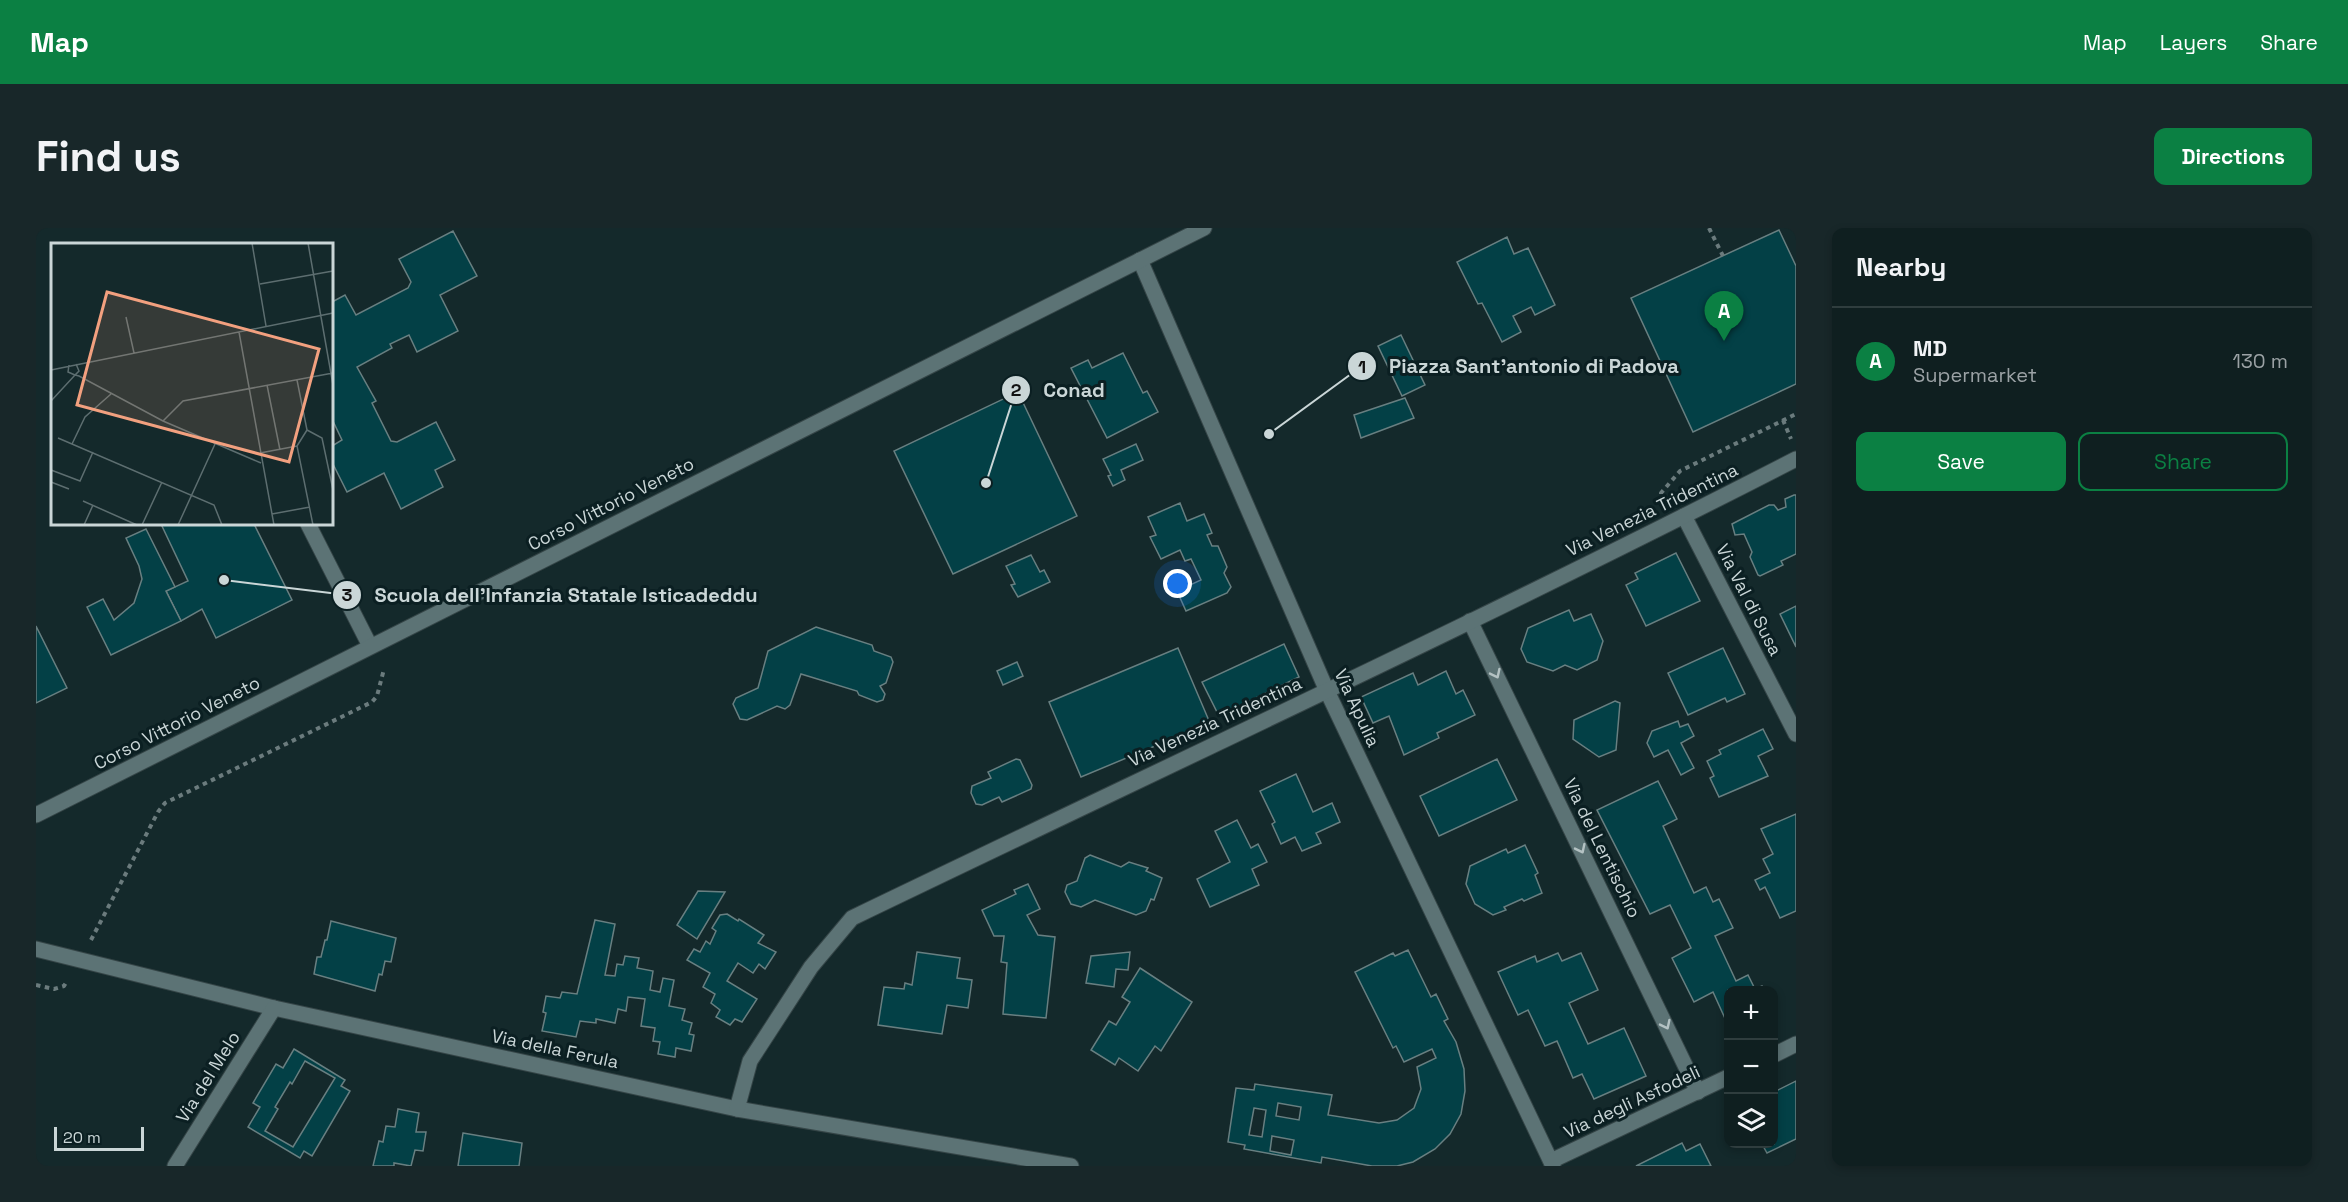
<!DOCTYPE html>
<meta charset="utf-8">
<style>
body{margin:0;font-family:"Space Grotesk",sans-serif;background:#182729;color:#f1f3f6}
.controls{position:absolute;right:18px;bottom:18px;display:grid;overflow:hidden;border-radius:12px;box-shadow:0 3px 9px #0003}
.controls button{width:54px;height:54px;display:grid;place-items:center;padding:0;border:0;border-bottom:2px solid #2f3d3e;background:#0f1f20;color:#f1f3f6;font:30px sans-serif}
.scale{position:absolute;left:18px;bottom:15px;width:90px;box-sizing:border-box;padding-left:6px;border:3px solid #cad6d7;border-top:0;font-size:16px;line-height:21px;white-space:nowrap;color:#cad6d7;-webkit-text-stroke:4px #0b1f22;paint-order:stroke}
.you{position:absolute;left:1142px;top:356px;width:21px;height:21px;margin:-15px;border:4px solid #fff;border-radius:50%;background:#1a73e8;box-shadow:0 0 0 9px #1a73e833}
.badge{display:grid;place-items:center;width:39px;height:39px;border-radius:50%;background:#0b8043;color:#fff;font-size:20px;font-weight:700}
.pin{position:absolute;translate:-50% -50px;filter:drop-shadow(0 2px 3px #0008)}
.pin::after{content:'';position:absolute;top:32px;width:21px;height:18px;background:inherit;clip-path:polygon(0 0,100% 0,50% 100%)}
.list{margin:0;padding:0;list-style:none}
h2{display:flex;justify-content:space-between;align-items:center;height:78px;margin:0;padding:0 24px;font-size:26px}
h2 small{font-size:20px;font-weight:400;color:#9ba2a5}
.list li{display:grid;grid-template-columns:39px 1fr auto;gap:18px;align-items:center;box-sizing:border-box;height:108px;padding:0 24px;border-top:2px solid #2f3d3e}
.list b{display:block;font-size:22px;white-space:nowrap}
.list p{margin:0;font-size:20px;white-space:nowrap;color:#9ba2a5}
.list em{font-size:20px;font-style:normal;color:#9ba2a5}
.actions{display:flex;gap:12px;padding:18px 24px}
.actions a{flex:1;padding:14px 0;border:2px solid #0b8043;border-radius:12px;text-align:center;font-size:21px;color:#0b8043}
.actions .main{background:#0b8043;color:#fff}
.icon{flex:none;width:33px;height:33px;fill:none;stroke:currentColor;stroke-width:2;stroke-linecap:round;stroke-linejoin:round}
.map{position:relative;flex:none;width:1760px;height:938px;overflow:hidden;border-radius:12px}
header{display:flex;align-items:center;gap:36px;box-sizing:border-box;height:84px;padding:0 30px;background:#0b8043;color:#fff}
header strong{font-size:28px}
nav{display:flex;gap:33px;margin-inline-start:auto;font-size:21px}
.intro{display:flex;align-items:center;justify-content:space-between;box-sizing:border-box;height:144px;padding:0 36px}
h1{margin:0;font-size:42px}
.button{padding:15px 27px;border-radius:12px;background:#0b8043;color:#fff;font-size:21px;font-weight:700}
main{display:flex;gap:36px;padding:0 36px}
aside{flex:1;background:#0f1f20;border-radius:12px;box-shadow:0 3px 9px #0003}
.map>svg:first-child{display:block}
.building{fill:#034046;stroke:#687f81;stroke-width:1.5;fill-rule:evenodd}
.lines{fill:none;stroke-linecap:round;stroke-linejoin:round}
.minor-casing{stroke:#354547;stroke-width:17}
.secondary-casing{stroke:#354547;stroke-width:17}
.path{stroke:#6b7b7d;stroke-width:4;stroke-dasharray:4.5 4.5;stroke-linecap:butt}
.minor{stroke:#5c7375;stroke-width:15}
.secondary{stroke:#5c7375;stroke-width:15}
.oneway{stroke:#b4c2c3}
.labels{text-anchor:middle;stroke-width:6;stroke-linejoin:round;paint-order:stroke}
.street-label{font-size:18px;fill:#cad6d7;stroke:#0b1f22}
.inset-road{fill:none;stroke:#5d6e70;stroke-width:1.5}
.view{fill:#f2a07f;fill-opacity:0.15;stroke:#f2a07f;stroke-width:3}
.inset-edge{fill:none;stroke:#cad6d7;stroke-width:3}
.leader{fill:none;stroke:#cad6d7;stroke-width:2}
.callout-dot{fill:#cad6d7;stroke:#0b1f22;stroke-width:2}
.mark-label{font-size:18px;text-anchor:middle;font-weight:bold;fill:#111}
.callout-label{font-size:20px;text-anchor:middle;font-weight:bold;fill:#cad6d7;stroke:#0b1f22;stroke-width:6;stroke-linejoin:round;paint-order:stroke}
</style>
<header>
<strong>Map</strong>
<nav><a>Map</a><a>Layers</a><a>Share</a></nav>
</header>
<div class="intro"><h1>Find us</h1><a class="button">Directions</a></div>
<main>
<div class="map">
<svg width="1760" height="938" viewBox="0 0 1760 938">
<rect width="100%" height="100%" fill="#14292b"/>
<g class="building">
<path d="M1743 2 1760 38V156L1657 204 1595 70Z"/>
<path d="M417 3 441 48 404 67 422 103 381 124 373 107 354 116 356 120 321 139 340 173 336 175 355 213 361 214 400 194 419 232 399 242 407 259 365 281 348 245 311 264 296 234V218L306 212 296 191V74L309 67 320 87 372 60 375 54 363 31Z"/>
<path d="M1471 9 1478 26 1492 20 1519 77 1499 87 1495 79 1477 88 1485 104 1466 114 1446 75 1442 76 1421 34Z"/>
<path d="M1365 107 1389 157 1366 168 1342 118Z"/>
<path d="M1087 125 1107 165 1111 163 1122 184 1071 210 1035 140 1052 132 1056 140Z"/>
<path d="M982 164 1041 288 917 346 858 223Z"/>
<path d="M1369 170 1378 190 1325 210 1318 187Z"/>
<path d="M1100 216 1107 232 1085 242 1089 252 1077 258 1072 248 1075 247 1067 231Z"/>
<path d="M1758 267H1760V326L1745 333 1747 337 1724 348 1722 347 1714 329 1716 324 1708 306 1699 307 1696 296 1733 277H1738L1742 282 1750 279 1749 271Z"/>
<path d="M1144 275 1151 293 1168 286 1176 305 1171 307 1176 318H1182L1191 339 1188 345 1195 359 1191 365 1150 383 1141 363 1165 352 1155 331 1149 333 1144 322 1125 331 1114 309 1120 307 1112 289Z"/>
<path d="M125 296H218L256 372 180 410 166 381 145 393 130 363 152 353Z"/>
<path d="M110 301 139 359 130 363 145 393 75 427 51 379 67 371 78 392 98 375 106 351 103 338 90 310Z"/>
<path d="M1640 325 1664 373 1610 398 1590 357 1602 351 1599 345Z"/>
<path d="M995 327 1004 344 1008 342 1014 354 982 369 975 357 979 356 970 338Z"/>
<path d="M1760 378V419L1744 386Z"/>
<path d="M1533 382 1538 393 1555 386 1567 413 1561 432 1541 442 1529 437 1517 443 1491 434 1485 421 1492 400Z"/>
<path d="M0 398 31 460 0 475Z"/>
<path d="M780 399 836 417 838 423 855 429 857 434 850 455 844 458 849 466 847 472 841 474 823 467 821 463 765 446 754 477 749 481 741 478 711 492 704 491 697 476 700 470 722 460 732 423Z"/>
<path d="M1248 416 1263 449 1183 488 1166 454Z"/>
<path d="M1142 420 1174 495 1045 549 1013 474Z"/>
<path d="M1687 420 1709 466 1691 474 1689 470 1652 487 1632 445Z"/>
<path d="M981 434 987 448 967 457 961 443Z"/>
<path d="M1410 443 1420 466 1427 462 1439 487 1401 505 1403 510 1368 527 1353 488 1337 495 1325 469 1377 445 1382 457Z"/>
<path d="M1579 473 1584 475 1580 522 1563 529 1537 511 1538 492Z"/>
<path d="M1642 493 1644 499 1652 496 1658 508 1645 515 1658 540 1645 547 1632 522 1618 529 1611 515 1616 503Z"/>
<path d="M1727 501 1737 521 1722 528 1732 548 1683 569 1674 550 1678 548 1671 533 1685 526 1683 522Z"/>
<path d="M980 531 984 532 996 557 995 561 966 574 963 569 946 577 940 576 935 565 936 558 955 550 952 544Z"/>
<path d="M1461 531 1481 572 1403 608 1384 568Z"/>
<path d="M1260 546 1277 584 1296 575 1304 594 1280 605 1285 615 1266 623 1259 609 1245 616 1236 596 1239 594 1224 563Z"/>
<path d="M1622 553 1641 591 1627 598 1658 665 1670 659 1677 674 1683 671 1697 700 1679 708 1700 753 1712 747 1719 761 1726 758 1728 762H1692V797L1677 764 1658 774 1636 730 1655 720 1634 677 1614 686 1561 582Z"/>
<path d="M1760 586V683L1744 690 1729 659 1724 662 1719 652 1734 645 1727 631 1737 626 1725 601Z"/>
<path d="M1201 592 1215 620 1222 616 1231 634 1216 641 1223 657 1174 679 1161 651 1194 634 1179 603Z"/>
<path d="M1489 617 1502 645 1499 647 1506 665 1488 673 1486 671 1468 679 1470 682 1457 687 1439 676 1430 656 1434 638 1470 621 1472 625Z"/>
<path d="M1054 627 1085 639 1093 634 1112 640 1110 643 1126 650 1118 672 1115 671 1110 683 1100 687 1059 672 1045 679 1035 676 1029 664 1031 657 1041 653 1049 630Z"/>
<path d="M992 656 1004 681 991 687 1002 707 1019 709 1010 790 967 786 971 735 965 734 968 708H958L946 682 980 666 978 662Z"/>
<path d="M662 663 689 664 661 711 641 697Z"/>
<path d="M691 686 702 693 703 691 728 707 722 715 740 724 729 741 723 736 717 745 702 735 691 753 721 771 706 794 699 791 694 797 680 789 684 782 675 775 679 766 667 759 674 745 651 732 658 721 664 724 670 713 674 716 680 703 676 700 684 687Z"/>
<path d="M559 692 579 696 569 747 579 748 581 736 587 737 589 728 603 730 601 740 617 743 614 762 624 764 627 750 638 752 633 778 649 781 646 792 656 795 653 806 658 807 655 823 640 820 639 829 622 826 624 814 617 813 619 800 605 798 609 771 592 769 590 783 582 781 579 795 560 791V795L544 793 540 809 506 803 510 785 507 784 510 768 524 770 526 764 541 766Z"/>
<path d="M295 693 360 710 355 734 349 733 346 747 343 746 339 763 278 746 281 729H285L289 712H291Z"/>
<path d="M1372 722 1395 769 1400 766 1412 791 1408 793 1420 814 1428 841 1429 863 1425 886 1414 906 1399 921 1377 934 1361 938H1336L1286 929 1285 935 1208 921 1209 917 1192 914 1200 860 1218 862 1219 856 1296 867 1292 887 1343 895 1361 892 1378 880 1385 861 1381 839 1400 830 1396 821 1368 834 1360 818 1357 820 1319 744 1357 725 1359 728ZM1242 875 1265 879 1263 892 1240 888ZM1218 880 1230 882 1226 909 1213 907ZM1236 908 1258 912 1255 927 1234 923Z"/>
<path d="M881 724 924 730 921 750 936 752 932 780 911 777 906 806 842 797 848 759 868 761 869 755 876 757Z"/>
<path d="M1094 724 1092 742 1080 741 1078 759 1050 755 1055 728Z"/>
<path d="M1522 725 1526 733 1545 725 1562 762 1533 775 1552 816 1588 800 1610 848 1558 871 1546 846 1537 850 1521 813 1509 818 1492 782 1482 787 1462 744 1499 728 1501 734Z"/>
<path d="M1104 740 1156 774 1125 823 1119 818 1102 843 1083 830 1079 837 1055 822 1073 793 1080 797 1094 774 1086 769Z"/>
<path d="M258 821 309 852 305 858 314 863 276 928 268 923 264 930 212 899 224 879 217 875 240 836 247 840ZM269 833 299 850 257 919 229 903 242 881 239 879 254 854 256 856Z"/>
<path d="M1760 853V911L1731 925 1726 916H1738V864Z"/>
<path d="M362 881 383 885 380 904H390L387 923 379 922 375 938 358 935V938H337L343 913 347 914 350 898 359 899Z"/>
<path d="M427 905 486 915 483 938H422Z"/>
<path d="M1646 915 1650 923 1664 916 1675 938H1600Z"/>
</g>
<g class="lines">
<g class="minor-casing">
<g id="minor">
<path d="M1104 32 1291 463 1517 938"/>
<path d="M1648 288 1760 506"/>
<path d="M272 296 334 418"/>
<path d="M1434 393 1662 864"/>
<path d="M0 721 238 780 701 881 1035 938"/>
<path d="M1738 827 1760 816"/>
<path d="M701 881 714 833 775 739 816 690C1131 538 1449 391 1760 231"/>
<path d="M1515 933 1692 849"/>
<path d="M139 938 238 780"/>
</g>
</g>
<g class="secondary-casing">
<path id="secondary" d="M0 587 1168 0"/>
</g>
<g class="path">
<path d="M1673 0 1687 28"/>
<path d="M1747 192 1755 211"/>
<path d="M1625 275V265L1644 243 1760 186"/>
<path d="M55 712 122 584 129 575 336 474 341 468 348 441"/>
<path d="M0 757 18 761 28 758 31 753"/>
</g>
<use href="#minor" class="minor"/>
<use href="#secondary" class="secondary"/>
</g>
<defs><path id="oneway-chevron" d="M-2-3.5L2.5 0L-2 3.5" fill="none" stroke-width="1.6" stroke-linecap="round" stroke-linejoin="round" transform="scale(1.5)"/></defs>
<g class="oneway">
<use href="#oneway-chevron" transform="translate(1460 446) rotate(64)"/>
<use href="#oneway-chevron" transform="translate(1545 621) rotate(64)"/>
<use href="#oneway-chevron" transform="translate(1630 797) rotate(64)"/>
</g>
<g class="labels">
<g class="street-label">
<text transform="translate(575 276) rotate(-27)" y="6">Corso Vittorio Veneto</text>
<text transform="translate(1616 282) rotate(-26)" y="6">Via Venezia Tridentina</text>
<text transform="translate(1713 372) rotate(63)" y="6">Via Val di Susa</text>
<text transform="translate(1321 480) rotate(65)" y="6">Via Apulia</text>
<text transform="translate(1179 494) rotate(-25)" y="6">Via Venezia Tridentina</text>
<text transform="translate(141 495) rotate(-27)" y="6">Corso Vittorio Veneto</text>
<text transform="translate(1566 620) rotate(64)" y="6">Via del Lentischio</text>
<text transform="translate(519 821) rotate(12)" y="6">Via della Ferula</text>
<text transform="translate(172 849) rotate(-58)" y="6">Via del Melo</text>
<text transform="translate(1596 874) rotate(-25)" y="6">Via degli Asfodeli</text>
</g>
</g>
<g transform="translate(15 15)">
<rect width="282" height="282" fill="#14292b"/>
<path class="inset-road" d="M201 0 215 83M257 0 282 142M209 41 282 28M75 74 83 110M188 89 223 282M18 122 17 129 24 132 28 128 25 121M0 127 282 70M246 137 256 187M216 142 229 207M0 158 24 132 28 133 112 178 210 220M112 178 132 158 282 130M256 187 246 203 262 282M256 187 271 195 282 247M7 195 163 262 171 282M21 201 34 174 60 151M209 210 246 203M0 227 29 238 42 209M0 239 18 246M32 258 86 282M221 271 259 264M33 282 42 262M91 282 111 239M127 282 164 201"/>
<path class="view" d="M56 49 268 106 238 219 26 162Z"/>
<rect width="282" height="282" class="inset-edge"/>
</g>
<path class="leader" d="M1233 206L1326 138M950 255L980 162M188 352L311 367"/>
<g class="callout-dot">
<circle cx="1233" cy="206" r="6"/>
<circle cx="950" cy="255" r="6"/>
<circle cx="188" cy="352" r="6"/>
<circle cx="1326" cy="138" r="15"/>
<circle cx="980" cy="162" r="15"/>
<circle cx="311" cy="367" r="15"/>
</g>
<g class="mark-label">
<text x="1326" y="145">1</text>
<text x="980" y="168">2</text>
<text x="311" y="373">3</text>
</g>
<g class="callout-label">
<text x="1498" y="145">Piazza Sant'antonio di Padova</text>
<text x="1038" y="169">Conad</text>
<text x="530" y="374">Scuola dell'Infanzia Statale Isticadeddu</text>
</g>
</svg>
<div class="controls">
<button>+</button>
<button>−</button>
<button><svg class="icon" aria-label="layers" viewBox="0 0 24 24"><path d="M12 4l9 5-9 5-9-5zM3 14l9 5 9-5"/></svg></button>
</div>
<div class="scale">20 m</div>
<div class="you"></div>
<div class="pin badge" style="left:1688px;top:113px">A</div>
</div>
<aside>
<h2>Nearby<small></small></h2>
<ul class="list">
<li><span class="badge">A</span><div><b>MD</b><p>Supermarket</p></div><em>130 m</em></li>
</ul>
<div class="actions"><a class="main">Save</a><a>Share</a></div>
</aside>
</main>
